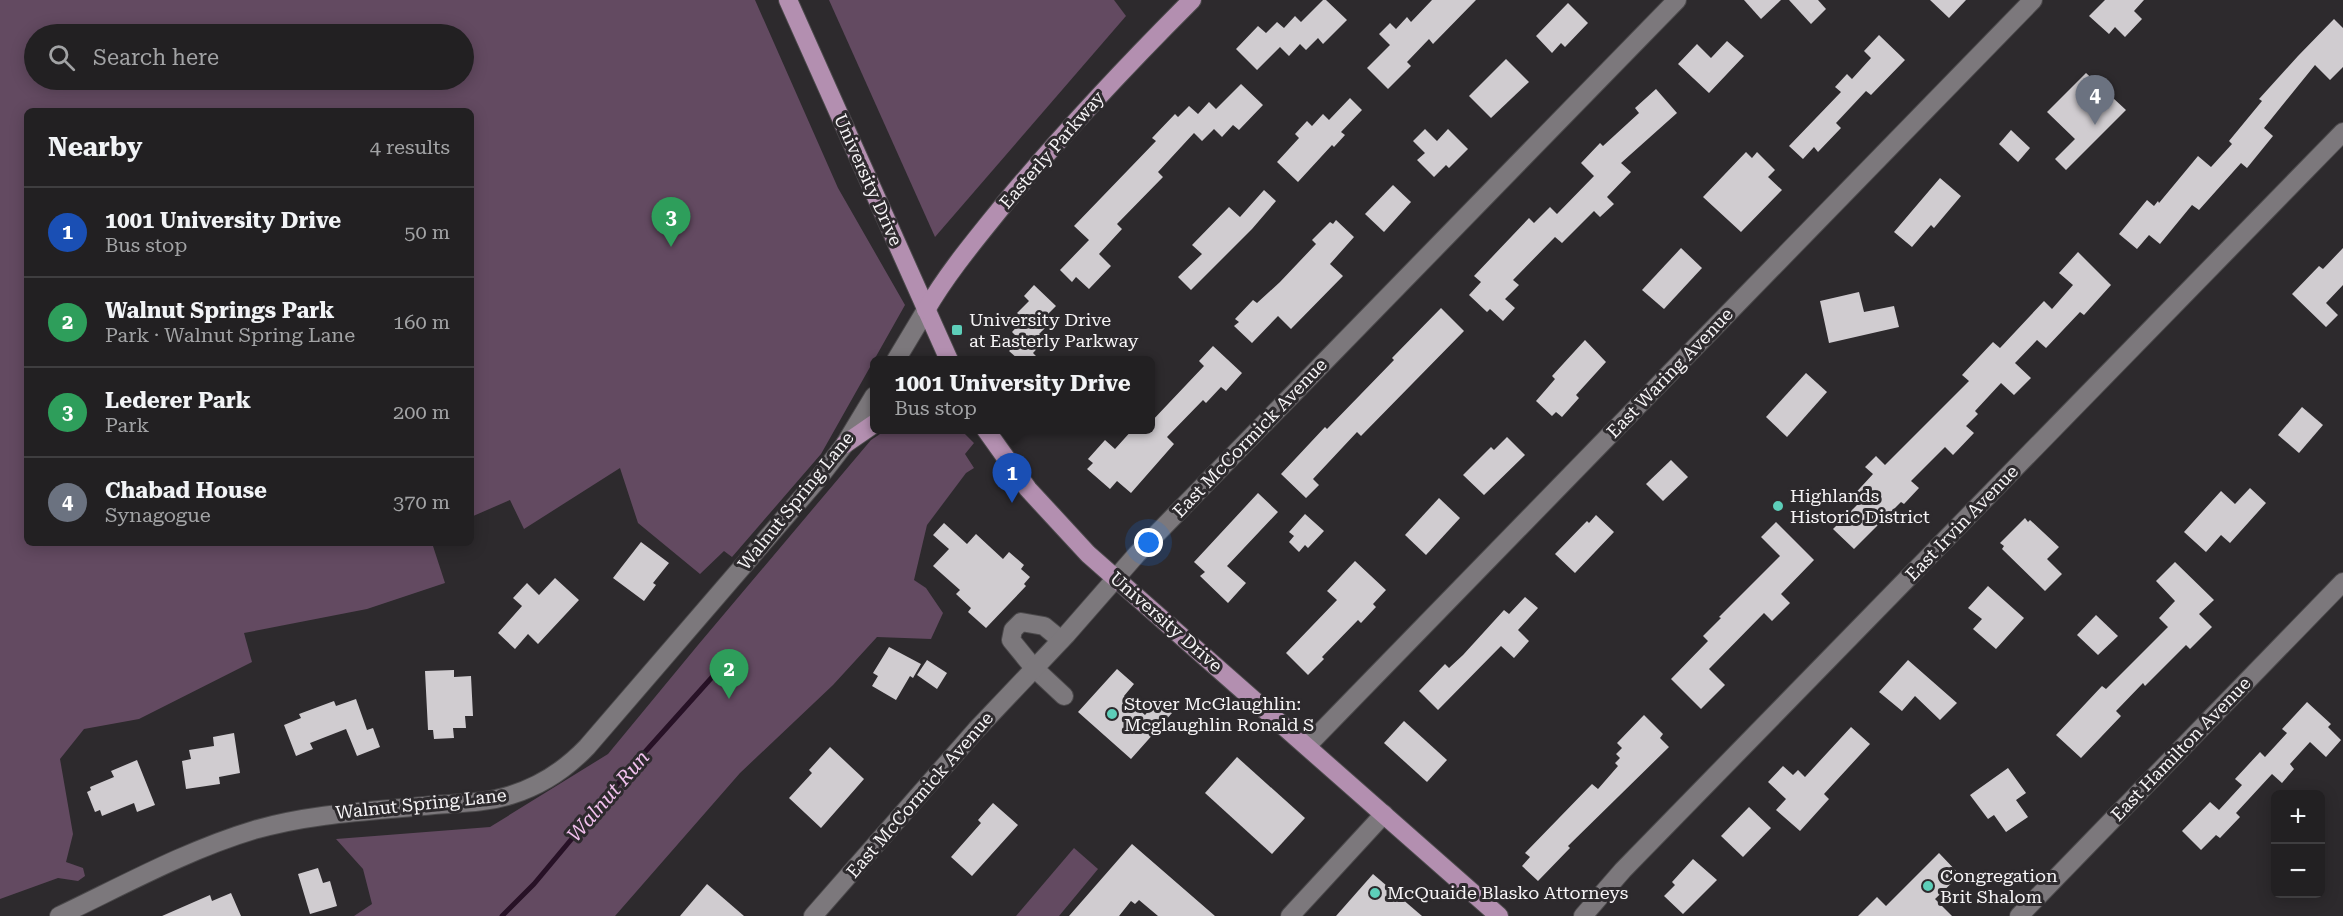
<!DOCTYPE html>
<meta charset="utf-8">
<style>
body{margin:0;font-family:"Roboto Serif",serif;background:#2e2d2f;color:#f1f3f6}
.controls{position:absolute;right:18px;bottom:18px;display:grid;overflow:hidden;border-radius:9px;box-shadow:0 3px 15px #0003}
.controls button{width:54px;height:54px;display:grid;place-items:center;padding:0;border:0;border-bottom:2px solid #3f3e40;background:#222022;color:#f1f3f6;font:30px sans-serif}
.you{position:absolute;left:1149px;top:543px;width:21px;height:21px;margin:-15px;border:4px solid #fff;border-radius:50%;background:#1a73e8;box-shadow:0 0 0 9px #1a73e833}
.badge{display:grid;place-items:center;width:39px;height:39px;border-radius:50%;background:#5dceb9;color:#fff;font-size:20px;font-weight:700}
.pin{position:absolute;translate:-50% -50px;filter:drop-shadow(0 2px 3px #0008)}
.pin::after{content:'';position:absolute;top:32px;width:21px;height:18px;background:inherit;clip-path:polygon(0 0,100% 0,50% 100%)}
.popup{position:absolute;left:870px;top:356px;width:285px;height:78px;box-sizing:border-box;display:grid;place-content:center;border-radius:9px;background:#222022;filter:drop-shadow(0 2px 4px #0005);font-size:20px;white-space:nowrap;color:#a2a3a5}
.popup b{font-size:22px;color:#f1f3f6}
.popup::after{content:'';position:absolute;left:50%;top:100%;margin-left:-12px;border:12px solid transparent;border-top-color:#222022}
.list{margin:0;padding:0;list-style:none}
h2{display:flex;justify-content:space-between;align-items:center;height:78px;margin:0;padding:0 24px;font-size:26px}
h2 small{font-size:20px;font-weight:400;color:#a2a3a5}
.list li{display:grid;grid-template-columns:39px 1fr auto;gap:18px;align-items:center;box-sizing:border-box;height:90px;padding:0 24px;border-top:2px solid #3f3e40}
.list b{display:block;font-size:22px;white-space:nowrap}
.list p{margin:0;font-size:20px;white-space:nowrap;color:#a2a3a5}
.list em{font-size:20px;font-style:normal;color:#a2a3a5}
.icon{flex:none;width:33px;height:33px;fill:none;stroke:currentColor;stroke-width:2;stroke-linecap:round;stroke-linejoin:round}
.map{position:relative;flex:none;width:2343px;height:916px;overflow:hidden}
.search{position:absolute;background:#222022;box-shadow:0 3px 15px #0003;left:24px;top:24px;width:450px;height:66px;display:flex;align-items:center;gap:15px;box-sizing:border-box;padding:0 21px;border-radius:33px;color:#a2a3a5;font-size:22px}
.panel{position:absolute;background:#222022;box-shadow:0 3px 15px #0003;left:24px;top:108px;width:450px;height:438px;border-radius:9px}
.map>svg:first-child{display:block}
.green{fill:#634a61;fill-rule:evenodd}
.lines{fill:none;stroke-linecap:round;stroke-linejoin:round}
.stream{stroke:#271126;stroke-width:5}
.building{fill:#d0ccd0}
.minor-casing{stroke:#4b494b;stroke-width:20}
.major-casing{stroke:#4b494b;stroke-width:20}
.minor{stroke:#7c787c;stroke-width:18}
.major{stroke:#b38fb0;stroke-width:18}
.poi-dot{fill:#5dceb9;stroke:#2d2a2d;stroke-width:2}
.labels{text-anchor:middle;stroke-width:6;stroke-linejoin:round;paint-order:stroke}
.street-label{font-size:18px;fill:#f6f4f6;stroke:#2d2a2d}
.poi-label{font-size:18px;fill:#f6f4f6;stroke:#2d2a2d;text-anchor:start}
.water-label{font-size:20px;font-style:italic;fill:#f1c0ed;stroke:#2d2a2d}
</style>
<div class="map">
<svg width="2343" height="916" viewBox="0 0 2343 916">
<rect width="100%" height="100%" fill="#2d2a2d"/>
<g class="green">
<path d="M0 0H755L838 188 905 305 821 454 732 557 724 551 700 574 638 523 620 468 524 529 510 500 471 517V111H27V543H432L445 583 367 609 244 633 252 662 139 719 84 729 60 759 73 834 66 862 83 868 85 876 78 881 58 878 0 899ZM34 34H464V80H34Z"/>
<path d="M829 0H1114L1126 16 935 237Z"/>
<path d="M886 430H961L974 443 965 454 974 468 966 473 927 525 914 580 926 588 943 613 931 639 877 637 833 685 740 773 615 916H354L372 904 363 869 336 839 490 827 608 754 698 645 871 440Z"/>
<path d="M1074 848 1098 869 1059 916H1016Z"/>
</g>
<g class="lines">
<path class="stream" d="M502 916 534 884 636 762 714 675"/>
</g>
<g class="building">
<path d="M1323 0H1326L1347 20 1323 44 1318 38 1306 50 1300 44 1289 56 1280 47 1257 70 1236 49 1258 26 1266 33 1277 22 1284 28 1295 16 1301 22Z"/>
<path d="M1432 0H1476L1433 44 1429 39 1407 62 1411 66 1388 89 1367 68 1390 45 1379 34 1390 23 1396 29 1407 17 1411 22Z"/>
<path d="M1744 0H1781L1761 19Z"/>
<path d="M1789 0H1818L1826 9 1811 24Z"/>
<path d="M1930 0H1966L1949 18Z"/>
<path d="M2105 0H2144L2134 11 2142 19 2125 37 2115 27 2109 34 2089 16Z"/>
<path d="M1568 3 1588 23 1565 47 1561 43 1552 53 1536 36Z"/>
<path d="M2334 19 2343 28V67L2330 80 2315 65 2264 128 2273 136 2247 168 2241 163 2199 210 2192 205 2160 244 2149 235 2137 249 2119 234 2147 200 2154 206 2158 201 2159 203 2198 156 2211 167 2232 144 2229 141 2262 101 2259 99 2298 56Z"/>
<path d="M1879 35 1905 60 1871 95 1866 91 1836 123 1841 128 1818 152 1814 147 1803 159 1789 146 1841 92 1835 87 1847 74 1852 79 1871 58 1864 51Z"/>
<path d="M1727 41 1744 56 1709 93 1678 64 1697 44 1711 58Z"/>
<path d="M1506 59 1529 82 1491 118 1469 96Z"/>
<path d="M2086 73 2126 110 2066 170 2055 159 2075 139 2047 112Z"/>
<path d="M1241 84 1263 105 1239 130 1233 125 1222 137 1214 129 1202 141 1194 133 1158 172 1163 177 1117 224 1122 229 1099 254 1111 266 1089 289 1076 277 1072 282 1060 270 1089 240 1074 226 1156 141 1152 138 1175 114 1178 117 1189 106 1198 114 1209 102 1216 109Z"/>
<path d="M1656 89 1677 113 1621 163 1631 172 1607 197 1614 204 1600 217 1594 211 1562 243 1555 237 1513 280 1519 285 1505 299 1515 308 1503 321 1490 309 1487 312 1469 295 1481 282 1474 276 1529 218 1534 223 1550 207 1557 214 1594 176 1581 163 1600 143 1603 146 1639 113 1635 108Z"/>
<path d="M1350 98 1362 110 1341 132 1345 135 1334 147 1332 145 1298 182 1277 162 1299 138 1295 134 1307 121 1312 126 1323 114 1329 120Z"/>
<path d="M1425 129 1437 141 1448 129 1468 149 1449 168 1446 165 1434 177 1417 160 1425 153 1413 141Z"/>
<path d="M2011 130 2030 148 2018 162 1999 144Z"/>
<path d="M1746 152 1752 158 1757 152 1775 170 1768 177 1782 190 1741 232 1703 197Z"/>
<path d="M1940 178 1961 196 1934 228 1931 225 1912 247 1894 232Z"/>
<path d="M1393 185 1411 202 1384 232 1365 214Z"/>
<path d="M1264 190 1276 201 1252 229 1191 290 1178 277 1202 254 1192 245 1229 207 1240 217Z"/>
<path d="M1336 220 1354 237 1330 264 1343 276 1291 329 1278 316 1252 343 1234 326 1239 322 1235 319 1253 300 1257 303 1280 282 1316 244 1312 240 1330 222 1333 224Z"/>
<path d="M1681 248 1702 268 1664 309 1642 290Z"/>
<path d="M2343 248V285L2326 303 2338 315 2326 327 2292 294 2319 266 2323 269Z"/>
<path d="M2078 252 2111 285 2084 315 2080 312 2046 348 2037 340 2015 363 2031 378 2014 395 2001 383 1975 411 1978 414 1966 426 1974 433 1953 455 1945 447 1911 481 1919 488 1904 504 1901 502 1854 549 1833 529 1857 505 1850 499 1873 474 1865 467 1876 456 1885 465 1969 381 1962 375 1993 342 2000 348 2044 301 2052 309 2073 285 2059 273Z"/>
<path d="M1034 285 1056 306 1045 317 1051 322 1039 334 1045 340 1033 353 1040 360H1019L1009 351 1020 340 1012 332 1024 319 1017 313 1029 301 1024 296Z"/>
<path d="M1859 292 1864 312 1894 306 1899 327 1829 343 1820 301Z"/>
<path d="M1441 308 1464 331 1361 436 1357 432 1313 479 1319 485 1306 498 1281 474 1325 427 1327 429 1394 360 1392 358Z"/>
<path d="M1585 340 1606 362 1576 395 1579 398 1562 417 1556 412 1552 416 1536 401 1555 379 1552 376Z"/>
<path d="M1213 346 1242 373 1226 391 1221 387 1206 403 1203 400 1167 437 1174 444 1131 493 1117 481 1110 489 1087 469 1093 463 1088 459 1105 440 1115 449 1133 429H1150V423L1204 366 1199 361Z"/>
<path d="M1806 373 1827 392 1787 437 1766 417Z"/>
<path d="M2302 407 2323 425 2299 453 2278 435Z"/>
<path d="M1507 437 1525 455 1484 495 1463 475 1491 447 1494 450Z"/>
<path d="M1671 460 1688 477 1663 501 1646 484Z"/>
<path d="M2250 488 2266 503 2230 543 2221 535 2206 552 2184 532 2221 491 2235 504Z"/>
<path d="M1258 493 1278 512 1227 566 1246 583 1228 603 1200 576 1205 572 1194 562Z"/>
<path d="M1439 498 1460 518 1426 555 1405 535Z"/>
<path d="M1305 514 1324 531 1308 548 1305 545 1299 552 1289 542 1294 536 1289 532Z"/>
<path d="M1596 515 1614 532 1575 573 1555 554 1587 521 1589 523Z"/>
<path d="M2025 518 2028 522 2030 520 2059 547 2047 559 2062 574 2045 591 2002 549 2004 546 2000 543Z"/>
<path d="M1776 522 1814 560 1781 594 1790 603 1772 621 1764 613 1709 669 1725 685 1701 709 1671 679 1708 641 1703 636 1721 618 1719 617 1780 556 1761 537Z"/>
<path d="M944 523 967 544 976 534 1003 559 1009 552 1024 565 1021 569 1030 577 1024 584 1026 586 986 628 968 612 971 608 956 594 960 590 933 566 949 549 933 535Z"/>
<path d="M641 542 669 563 653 583 656 585 644 601 613 578Z"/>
<path d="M1355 561 1386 590 1373 604 1376 607 1361 623 1358 620 1322 657 1324 659 1308 675 1286 653 1337 600 1327 591Z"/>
<path d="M2175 562 2214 600 2199 614 2212 627 2190 649 2186 645 2145 686 2143 683 2116 711 2121 716 2081 758 2056 735 2102 686 2106 689 2168 627 2159 618 2175 601 2156 581Z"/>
<path d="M555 578 579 600 538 644 528 634 515 649 498 633 522 606 513 598 527 583 539 595Z"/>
<path d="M1988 586 2024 618 1996 649 1973 629 1982 619 1968 608Z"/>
<path d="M1525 597 1538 608 1518 630 1529 641 1514 658 1501 646 1438 710 1419 691 1445 664 1449 668 1463 655 1504 610 1509 614Z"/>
<path d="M2096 615 2118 636 2098 655 2077 635Z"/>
<path d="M889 647 921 664 913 678 910 676 896 700 872 686 878 676 873 673Z"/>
<path d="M927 660 947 673 937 689 917 675Z"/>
<path d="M1908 660 1957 703 1940 720 1915 696 1902 711 1879 692Z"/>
<path d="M1117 669 1134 684 1124 696 1145 715 1158 700 1172 713 1131 759 1078 712Z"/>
<path d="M454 670V677L471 676 473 716H465L466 728H453L454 738 434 739 433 730H428L425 671Z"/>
<path d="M356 699 367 730 373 728 380 747 357 756 346 729 310 743 313 749 296 756 284 725 301 718 299 714 334 701 336 706Z"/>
<path d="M2307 702 2331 724 2328 727 2341 740 2326 757 2310 742 2290 764 2294 769 2282 783 2272 774 2236 813 2240 817 2220 838 2216 835 2201 850 2182 831 2210 802 2219 810 2242 785 2235 779 2260 752 2265 757 2287 733 2282 729Z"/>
<path d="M1644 715 1663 734 1660 738 1669 747 1568 846 1570 848 1538 881 1522 866 1530 857 1525 853 1592 784 1598 789 1618 766 1615 763 1620 758 1616 754 1622 748 1617 743Z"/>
<path d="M1404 721 1447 760 1427 782 1384 743Z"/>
<path d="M1851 727 1870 744 1824 794 1829 799 1800 831 1776 810 1786 799 1768 782 1783 766 1793 775 1798 770 1805 777Z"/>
<path d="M234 733 240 773 219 777 220 784 186 789 182 761 191 759 189 750 214 746 213 737Z"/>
<path d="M830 747 864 779 821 828 789 798 812 773 809 770Z"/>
<path d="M1237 757 1305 818 1272 854 1205 793Z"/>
<path d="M137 760 155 805 137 812 134 803 102 816 100 810 95 812 87 792 91 790 90 787 114 777 111 771Z"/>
<path d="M2008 768 2026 793 2016 800 2028 817 2006 832 1994 815 1988 819 1970 795Z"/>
<path d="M993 803 1018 825 972 876 951 857 981 823 978 820Z"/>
<path d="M1749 807 1771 828 1743 857 1721 836Z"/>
<path d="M1132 844 1215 916H1158L1139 900 1135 904 1131 901 1119 916H1069Z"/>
<path d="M1939 853 1960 875 1935 899 1952 916H1858L1877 897 1886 906Z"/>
<path d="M1693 859 1717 880 1683 914 1664 896 1675 885 1672 882Z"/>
<path d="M318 868 323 883 330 881 337 906 310 914 298 874Z"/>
<path d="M1373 874 1422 916H1336Z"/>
<path d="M707 884 744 916H680Z"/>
<path d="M231 893 241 916H162L210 895 212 901Z"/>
</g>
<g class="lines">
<g class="minor-casing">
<g id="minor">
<path d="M896 360 926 310"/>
<path d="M1061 640 1044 626 1021 622 1013 630 1011 640 1033 667 1064 696"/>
<path d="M1307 746 2033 0"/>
<path d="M59 916C122 886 187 850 254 830 313 813 374 811 434 805 460 803 486 803 511 795 540 786 566 769 587 747L818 479 845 444 874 396"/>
<path d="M813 916 976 730 1067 634 1137 554 1677 0"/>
<path d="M1290 916 1384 814"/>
<path d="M1583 916 1623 870 2343 132"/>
<path d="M2019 916 2343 582"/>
</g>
</g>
<g class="major-casing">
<g id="major">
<path d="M788 0 949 360"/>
<path d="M926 310C948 272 977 238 1005 203 1064 132 1127 65 1192 0"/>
<path d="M986 430 1028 489 1088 554 1499 916"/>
<path d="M845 444 874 424"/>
</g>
</g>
<use href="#minor" class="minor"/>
<use href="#major" class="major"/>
</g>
<g class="poi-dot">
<rect x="951" y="324" width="12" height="12" rx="3"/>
<circle cx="1778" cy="506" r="6"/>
<circle cx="1112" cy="714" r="6"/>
<circle cx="1928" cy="886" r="6"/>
<circle cx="1375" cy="893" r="6"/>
</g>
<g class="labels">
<g class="street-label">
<text transform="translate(1052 150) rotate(-49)" y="6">Easterly Parkway</text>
<text transform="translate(868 180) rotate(66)" y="6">University Drive</text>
<text transform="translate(1670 373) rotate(-46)" y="6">East Waring Avenue</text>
<text transform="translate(1250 438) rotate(-46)" y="6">East McCormick Avenue</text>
<text transform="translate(796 501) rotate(-51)" y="6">Walnut Spring Lane</text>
<text transform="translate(1962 523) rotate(-46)" y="6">East Irvin Avenue</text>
<text transform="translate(1166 622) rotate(41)" y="6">University Drive</text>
<text transform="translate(2181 749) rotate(-46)" y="6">East Hamilton Avenue</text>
<text transform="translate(920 795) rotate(-49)" y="6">East McCormick Avenue</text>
<text transform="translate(421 804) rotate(-6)" y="6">Walnut Spring Lane</text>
</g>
<g class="poi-label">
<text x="969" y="326">University Drive<tspan x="969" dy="21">at Easterly Parkway</tspan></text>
<text x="1790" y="502">Highlands<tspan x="1790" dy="21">Historic District</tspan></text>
<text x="1124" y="710">Stover McGlaughlin:<tspan x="1124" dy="21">Mcglaughlin Ronald S</tspan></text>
<text x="1940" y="882">Congregation<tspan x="1940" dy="21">Brit Shalom</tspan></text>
<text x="1387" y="899">McQuaide Blasko Attorneys</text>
</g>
<g class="water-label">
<text transform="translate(608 796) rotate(-49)" y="7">Walnut Run</text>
</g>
</g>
</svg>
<div class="controls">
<button>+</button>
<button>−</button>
</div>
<div class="you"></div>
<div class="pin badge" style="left:1012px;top:503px;background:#1a4fb4">1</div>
<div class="popup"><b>1001 University Drive</b>Bus stop</div>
<div class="pin badge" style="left:729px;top:699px;background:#2e9e5b">2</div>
<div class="pin badge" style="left:671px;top:247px;background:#2e9e5b">3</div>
<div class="pin badge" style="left:2095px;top:125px;background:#6b7280">4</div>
<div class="search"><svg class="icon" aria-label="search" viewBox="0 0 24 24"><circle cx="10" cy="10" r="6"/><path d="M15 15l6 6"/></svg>Search here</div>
<section class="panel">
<h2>Nearby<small>4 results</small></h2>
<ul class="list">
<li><span class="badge" style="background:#1a4fb4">1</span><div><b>1001 University Drive</b><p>Bus stop</p></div><em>50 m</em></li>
<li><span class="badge" style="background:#2e9e5b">2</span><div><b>Walnut Springs Park</b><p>Park · Walnut Spring Lane</p></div><em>160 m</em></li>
<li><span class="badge" style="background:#2e9e5b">3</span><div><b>Lederer Park</b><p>Park</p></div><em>200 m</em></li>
<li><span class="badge" style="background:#6b7280">4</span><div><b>Chabad House</b><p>Synagogue</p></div><em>370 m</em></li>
</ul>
</section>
</div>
